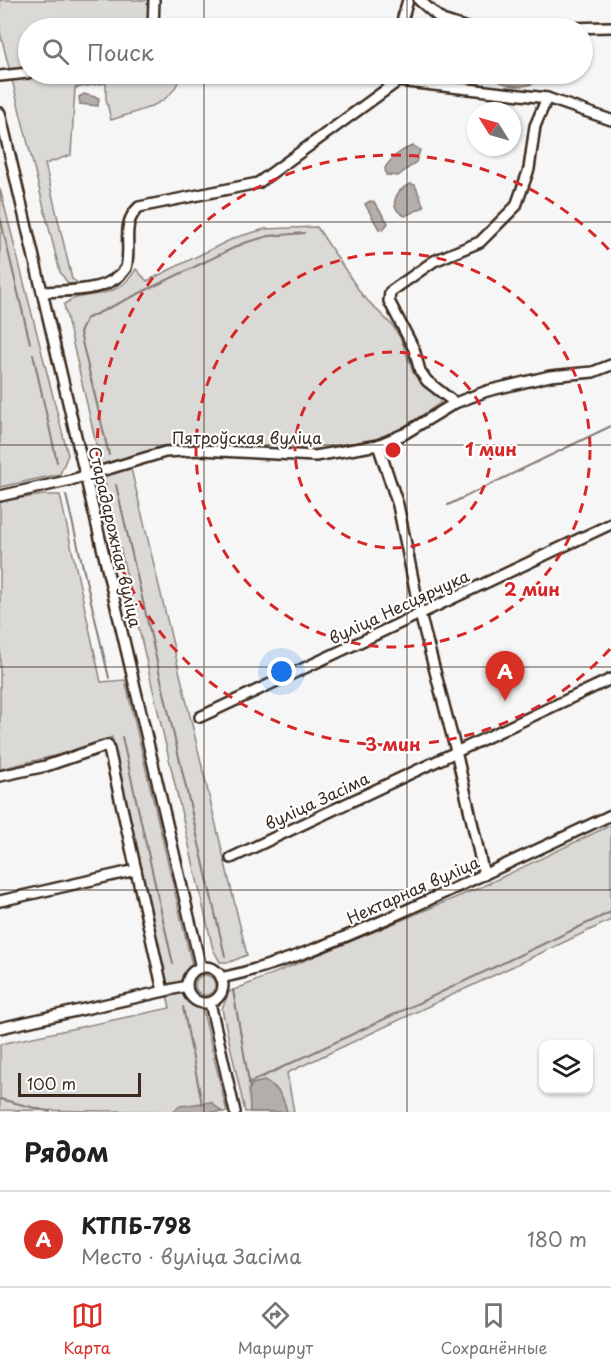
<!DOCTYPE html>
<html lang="ru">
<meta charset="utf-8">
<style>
body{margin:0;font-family:"Playpen Sans",sans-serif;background:#f6f6f6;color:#202124}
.controls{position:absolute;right:18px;bottom:18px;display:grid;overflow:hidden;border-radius:12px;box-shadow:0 2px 4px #0004}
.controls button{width:54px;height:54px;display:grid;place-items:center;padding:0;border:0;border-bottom:2px solid #e0e0e0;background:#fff;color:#202124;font:30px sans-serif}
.compass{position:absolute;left:467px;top:102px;width:54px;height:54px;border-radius:50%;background:#fff;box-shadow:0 2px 4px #0004;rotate:307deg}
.scale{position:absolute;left:18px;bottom:15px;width:123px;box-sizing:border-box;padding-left:6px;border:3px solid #3b2a1e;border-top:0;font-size:16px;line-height:21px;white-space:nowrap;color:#3b2a1e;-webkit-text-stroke:4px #fff;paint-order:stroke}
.you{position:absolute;left:282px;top:672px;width:21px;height:21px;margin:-15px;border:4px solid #fff;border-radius:50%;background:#1a73e8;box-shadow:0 0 0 9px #1a73e833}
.badge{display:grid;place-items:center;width:39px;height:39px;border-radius:50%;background:#d93025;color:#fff;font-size:20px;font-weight:700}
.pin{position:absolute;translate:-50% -50px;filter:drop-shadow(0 2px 3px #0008)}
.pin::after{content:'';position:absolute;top:32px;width:21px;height:18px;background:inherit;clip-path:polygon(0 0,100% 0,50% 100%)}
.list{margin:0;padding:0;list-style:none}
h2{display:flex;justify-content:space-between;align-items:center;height:78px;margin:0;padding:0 24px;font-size:26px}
h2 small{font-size:20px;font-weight:400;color:#757577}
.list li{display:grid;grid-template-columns:39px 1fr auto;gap:18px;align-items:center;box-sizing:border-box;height:96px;padding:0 24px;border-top:2px solid #e0e0e0}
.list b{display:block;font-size:22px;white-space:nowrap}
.list p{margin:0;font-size:20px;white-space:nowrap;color:#757577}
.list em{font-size:20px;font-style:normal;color:#757577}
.icon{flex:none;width:33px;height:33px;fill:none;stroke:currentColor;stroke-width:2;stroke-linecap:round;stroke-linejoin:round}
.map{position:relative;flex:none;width:611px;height:1112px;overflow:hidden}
.search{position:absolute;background:#fff;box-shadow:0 2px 4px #0004;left:18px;right:18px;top:18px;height:66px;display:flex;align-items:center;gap:15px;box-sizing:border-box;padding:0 21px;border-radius:33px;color:#757577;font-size:22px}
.sheet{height:174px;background:#fff}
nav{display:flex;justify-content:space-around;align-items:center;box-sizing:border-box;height:84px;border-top:2px solid #e0e0e0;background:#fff;font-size:16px;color:#757577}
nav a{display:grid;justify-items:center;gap:3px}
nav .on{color:#d93025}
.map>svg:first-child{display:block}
.green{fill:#dbd9d6;stroke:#8b827a;stroke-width:1.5}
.water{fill:#b4aeaa;stroke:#847972;stroke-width:1.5}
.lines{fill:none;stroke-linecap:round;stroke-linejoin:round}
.stream{stroke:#847972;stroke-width:2}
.minor-casing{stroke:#3b2a1e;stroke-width:14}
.minor{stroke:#fff;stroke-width:9}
.grid{fill:none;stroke:#3b2a1e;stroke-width:1.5;stroke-opacity:0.55}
.ring{fill:none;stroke:#d62828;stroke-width:3;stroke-dasharray:10 8}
.labels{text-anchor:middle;stroke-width:4.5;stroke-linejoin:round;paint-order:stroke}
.street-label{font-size:16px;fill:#3b2a1e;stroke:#fff}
.centre{fill:#d62828;stroke:#fff;stroke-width:3}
.ring-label{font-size:18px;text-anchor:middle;font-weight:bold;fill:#d62828;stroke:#fff;stroke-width:4.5;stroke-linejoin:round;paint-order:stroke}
</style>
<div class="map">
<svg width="611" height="1112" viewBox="0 0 611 1112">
<rect width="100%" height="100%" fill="#f7f6f6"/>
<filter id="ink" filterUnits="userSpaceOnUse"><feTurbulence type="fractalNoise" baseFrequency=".0167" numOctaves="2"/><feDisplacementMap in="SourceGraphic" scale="12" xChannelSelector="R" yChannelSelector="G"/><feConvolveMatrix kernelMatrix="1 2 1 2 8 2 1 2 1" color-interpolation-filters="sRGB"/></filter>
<g filter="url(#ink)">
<g class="green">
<path d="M0 0H149V28H28V74H180C176 105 137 111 111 120L106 99V83L75 88 71 155 45 164 72 279 81 285H69L60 272 0 32Z"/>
<path d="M0 189 68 455 60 474 0 487Z"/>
<path d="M317 227 362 295 393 326 401 339 413 372 423 386 440 398V403C414 421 390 437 360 446 309 460 256 445 205 445 178 446 153 451 128 456L247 955 230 962H220L213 949 64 305C77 289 117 304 136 269L147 281 234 238 265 229Z"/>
<path d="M44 495H60L101 682 125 680 192 965 184 978 187 998 203 1011 227 1112 0 1110V1044L170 1008 112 737 87 748 0 769V501Z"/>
<path d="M611 825V920L287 1073 294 1112H245L222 1009 229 992 481 887Z"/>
<circle cx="205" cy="985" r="10"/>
</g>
<g class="water">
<path d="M489 74H546C532 91 504 89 489 74Z"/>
<path d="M84 94 99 98 98 106 80 104 79 97Z"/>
<path d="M414 146 420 150 416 162 398 176 386 175 385 168C391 158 403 148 414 146Z"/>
<path d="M410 184 415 185 424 207 405 216C387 207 395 191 410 184Z"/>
<path d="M370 201 374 202 388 223 383 230 379 229 365 204Z"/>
<path d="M264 1081C278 1086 284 1097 287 1112H250L249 1089 252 1084Z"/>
<path d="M211 1102 222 1112H172L180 1106Z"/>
</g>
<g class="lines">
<g class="stream">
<path d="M0 217 30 343"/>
<path d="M33 354 57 462"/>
<path d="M109 455 80 333 86 319 244 243 269 236 304 233"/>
<path d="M116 485 225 956"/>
<path d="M66 495 109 678"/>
<path d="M448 505 611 426"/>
<path d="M122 737 173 964"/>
<path d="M233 990 250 1088"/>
<path d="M183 1007 202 1104"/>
<path d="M249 1083 611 912"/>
<path d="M0 1099 50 1112"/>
</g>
<g class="minor-casing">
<g id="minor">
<path d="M419 0 442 20 467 28"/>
<path d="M153 28 154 0"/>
<path d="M400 28 408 0"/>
<path d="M566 28 611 27"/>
<path d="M85 74H91"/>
<path d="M0 76 28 73"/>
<path d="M0 113 201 968"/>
<path d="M43 292C70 290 109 293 126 268 132 245 120 224 139 207L258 183 398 81 547 98 611 120"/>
<path d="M455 403 427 381 420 371 414 349 389 301 390 292 434 261 480 242 516 206 529 169 535 126 547 98"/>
<path d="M378 445 398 505 420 614 456 751 484 875"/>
<path d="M0 496 71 480 165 452 200 450 315 456 378 445 404 434 455 403 487 391 550 376 593 372 611 365"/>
<path d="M200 717 611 524"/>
<path d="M0 776 46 766 108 745 163 991"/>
<path d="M231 858 611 679"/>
<path d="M0 901 136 870"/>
<circle cx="205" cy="985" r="18"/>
<path d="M221 978C284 964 341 939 400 913 471 881 541 848 611 815"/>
<path d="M210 1003 235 1112"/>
<path d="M0 1028 187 986"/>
</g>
</g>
<use href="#minor" class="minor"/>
</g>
</g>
<path class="grid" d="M204 0V28M407 0V28M204 74V1112M407 74V1112M0 222H611M0 445H611M0 667H611M0 890H611"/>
<g class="ring">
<circle cx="393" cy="450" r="98"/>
<circle cx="393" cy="450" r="197"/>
<path d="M610 649A295 295 0 1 1 610 251"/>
</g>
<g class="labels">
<g class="street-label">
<text x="247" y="444">Пятроўская вуліца</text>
<text transform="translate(115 537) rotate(77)" y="6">Старадарожная вуліца</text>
<text transform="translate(399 607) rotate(-25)" y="6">вуліца Несцярчука</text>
<text transform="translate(317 801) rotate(-25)" y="6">вуліца Засіма</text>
<text transform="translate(413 890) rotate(-24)" y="6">Нектарная вуліца</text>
</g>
</g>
<circle cx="393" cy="450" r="9" class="centre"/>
<g class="ring-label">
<text x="491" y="456">1 мин</text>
<text x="532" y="596">2 мин</text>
<text x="393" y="751">3 мин</text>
</g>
</svg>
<div class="controls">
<button><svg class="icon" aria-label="layers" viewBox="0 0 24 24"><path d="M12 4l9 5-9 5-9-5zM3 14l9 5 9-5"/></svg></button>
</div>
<svg class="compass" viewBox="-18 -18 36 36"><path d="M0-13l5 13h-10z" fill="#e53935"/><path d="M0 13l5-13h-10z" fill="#757577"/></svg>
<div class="scale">100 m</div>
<div class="you"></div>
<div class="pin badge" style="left:505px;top:701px">A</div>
<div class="search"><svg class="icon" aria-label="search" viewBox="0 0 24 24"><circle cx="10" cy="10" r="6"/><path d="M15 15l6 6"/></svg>Поиск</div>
</div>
<section class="sheet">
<h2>Рядом<small></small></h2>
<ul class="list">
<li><span class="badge">A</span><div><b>КТПБ-798</b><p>Место · вуліца Засіма</p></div><em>180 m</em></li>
</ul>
</section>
<nav>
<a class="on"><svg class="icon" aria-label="map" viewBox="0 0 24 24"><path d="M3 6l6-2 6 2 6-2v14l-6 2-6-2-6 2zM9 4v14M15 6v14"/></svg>Карта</a>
<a><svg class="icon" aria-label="directions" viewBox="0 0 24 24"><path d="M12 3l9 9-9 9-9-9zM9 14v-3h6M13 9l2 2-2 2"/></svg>Маршрут</a>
<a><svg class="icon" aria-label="saved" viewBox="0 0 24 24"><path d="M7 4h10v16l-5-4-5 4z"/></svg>Сохранённые</a>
</nav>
